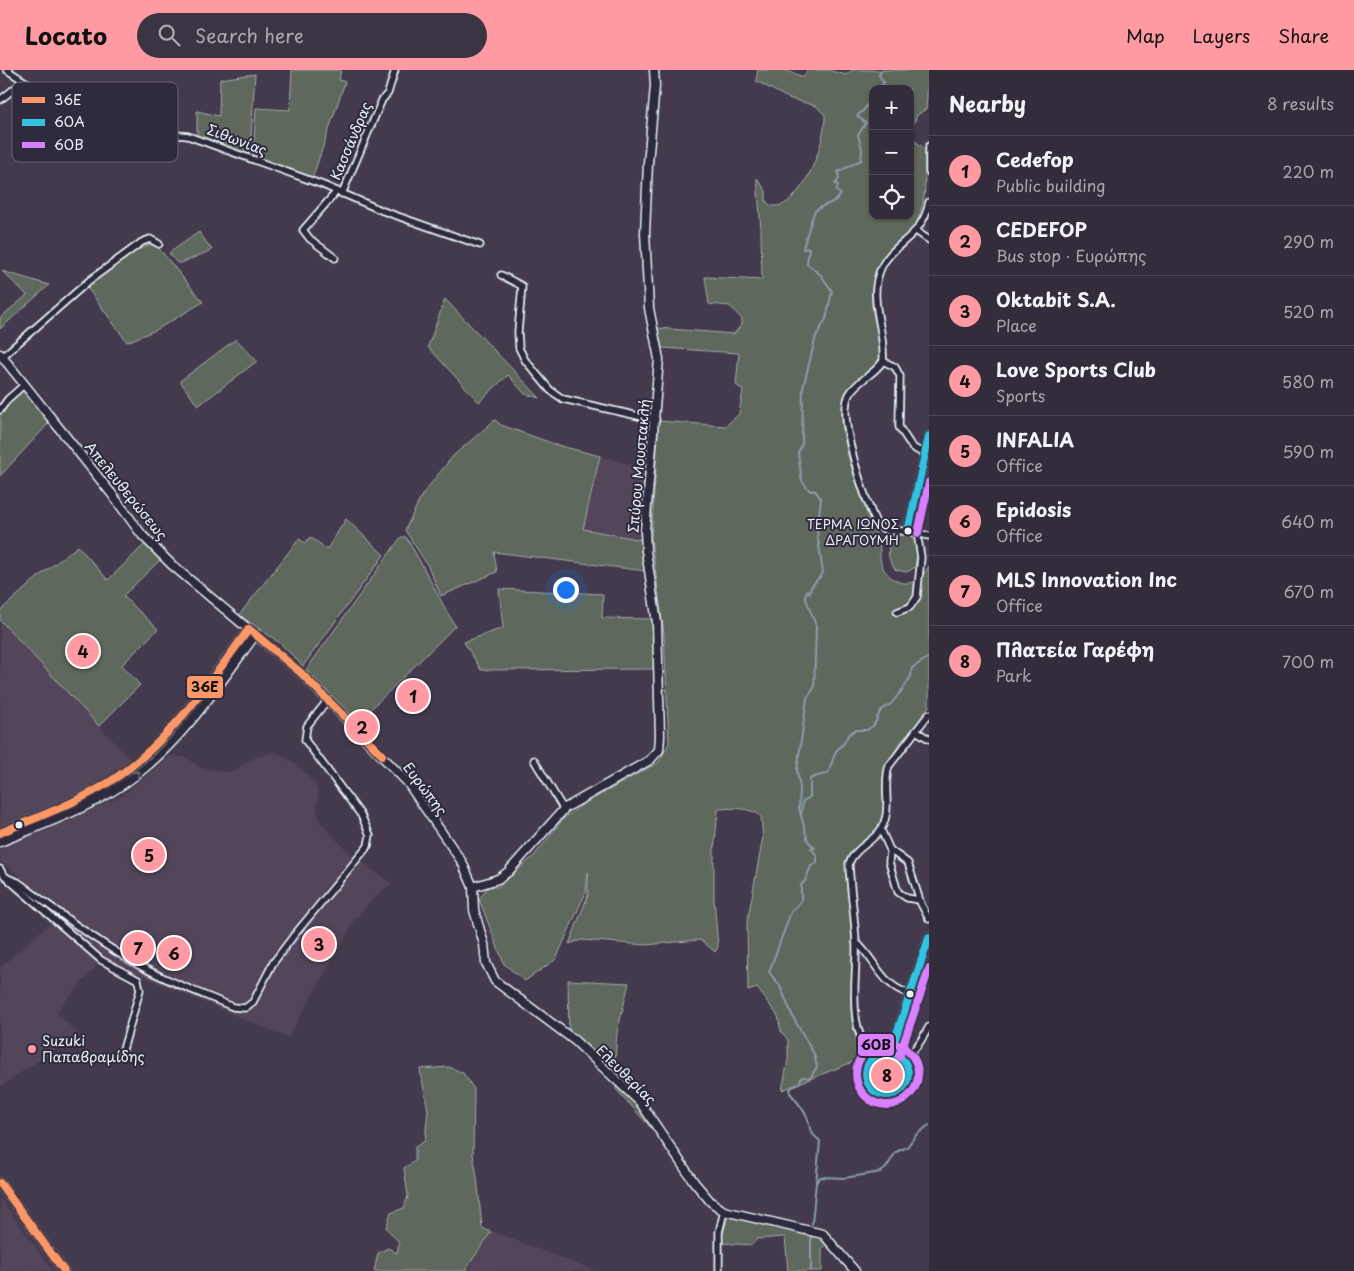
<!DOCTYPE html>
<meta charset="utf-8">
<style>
body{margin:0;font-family:"Playpen Sans",sans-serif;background:#3b3442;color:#f1f3f6}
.controls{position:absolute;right:15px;top:15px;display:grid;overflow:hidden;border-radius:10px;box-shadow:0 1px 4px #0004}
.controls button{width:45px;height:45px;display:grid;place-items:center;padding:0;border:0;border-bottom:1px solid #4e4854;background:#332c3a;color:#f1f3f6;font:25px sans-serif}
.you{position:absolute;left:565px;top:519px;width:18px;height:18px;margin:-12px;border:4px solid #fff;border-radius:50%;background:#1a73e8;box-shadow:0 0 0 8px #1a73e833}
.badge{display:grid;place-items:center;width:32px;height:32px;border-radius:50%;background:#ff9aa2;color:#111;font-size:16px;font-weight:700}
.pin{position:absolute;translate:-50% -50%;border:2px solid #fff;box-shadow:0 1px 5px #0006}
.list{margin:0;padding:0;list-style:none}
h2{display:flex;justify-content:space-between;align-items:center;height:65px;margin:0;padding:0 20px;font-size:21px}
h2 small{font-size:16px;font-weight:400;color:#a9a7af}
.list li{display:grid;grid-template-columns:32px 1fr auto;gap:15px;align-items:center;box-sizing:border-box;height:70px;padding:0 20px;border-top:1px solid #4e4854}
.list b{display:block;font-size:19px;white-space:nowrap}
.list p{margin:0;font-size:16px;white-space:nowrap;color:#a9a7af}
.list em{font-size:16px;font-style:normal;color:#a9a7af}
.icon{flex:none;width:28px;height:28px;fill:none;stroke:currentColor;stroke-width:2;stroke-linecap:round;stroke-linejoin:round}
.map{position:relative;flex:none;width:929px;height:1201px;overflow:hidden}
header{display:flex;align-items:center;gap:30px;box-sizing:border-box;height:70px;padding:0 25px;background:#ff9aa2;color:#111}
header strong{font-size:24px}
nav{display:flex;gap:28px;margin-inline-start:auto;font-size:18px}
.search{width:350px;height:45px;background:#3b3442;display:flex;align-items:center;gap:12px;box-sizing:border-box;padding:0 18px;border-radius:28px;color:#a9a7af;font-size:19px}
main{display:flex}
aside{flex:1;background:#332c3a}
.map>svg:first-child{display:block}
.built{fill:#53455a}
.green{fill:#5e685c;stroke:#a3acaa}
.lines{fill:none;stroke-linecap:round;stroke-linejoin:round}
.stream{stroke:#8a9cab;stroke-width:2}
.street-casing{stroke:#e8f1f8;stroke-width:9}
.secondary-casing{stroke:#e8f1f8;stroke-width:11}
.street{stroke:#2f2a3d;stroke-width:5.5}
.secondary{stroke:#2f2a3d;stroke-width:8}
.bus-1-casing{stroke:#2f2a3d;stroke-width:11}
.bus-2-casing{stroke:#2f2a3d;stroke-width:11}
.bus-3-casing{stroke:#2f2a3d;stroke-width:11}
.bus-1{stroke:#fc9868;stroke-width:8}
.bus-2{stroke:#33c2e2;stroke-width:8}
.bus-3{stroke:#d880ff;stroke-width:8}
.oneway{stroke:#70707e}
.bus-dot{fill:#e8f1f8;stroke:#2f2a3d;stroke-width:2}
.poi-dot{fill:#ff9aa2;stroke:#2f2a3d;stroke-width:2}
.labels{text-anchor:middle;stroke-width:4;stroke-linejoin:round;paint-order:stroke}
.bus-label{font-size:13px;fill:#e8f1f8;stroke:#2f2a3d;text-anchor:end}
.street-label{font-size:14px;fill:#e8f1f8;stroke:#2f2a3d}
.poi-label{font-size:14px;fill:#e8f1f8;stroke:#2f2a3d;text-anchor:start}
.key{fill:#2f2a3d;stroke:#666675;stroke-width:1}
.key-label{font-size:14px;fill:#e8f1f8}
.line-badge{stroke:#2f2a3d;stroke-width:2}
.pale-badge-label{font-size:14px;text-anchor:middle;font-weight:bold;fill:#111}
</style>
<header>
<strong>Locato</strong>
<div class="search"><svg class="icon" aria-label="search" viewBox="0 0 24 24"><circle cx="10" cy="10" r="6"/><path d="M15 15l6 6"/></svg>Search here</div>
<nav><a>Map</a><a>Layers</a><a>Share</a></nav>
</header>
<main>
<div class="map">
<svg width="929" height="1201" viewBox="0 0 929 1201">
<rect width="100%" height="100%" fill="#443a4e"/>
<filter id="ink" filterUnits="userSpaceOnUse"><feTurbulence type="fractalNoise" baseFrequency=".02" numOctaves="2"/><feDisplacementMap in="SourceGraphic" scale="10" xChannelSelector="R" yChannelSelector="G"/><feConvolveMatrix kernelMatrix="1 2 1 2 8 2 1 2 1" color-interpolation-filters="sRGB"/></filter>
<g filter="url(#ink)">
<g class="built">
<path d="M600 386 647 399 642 470 583 459Z"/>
<path d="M0 550 131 690 79 724 0 757Z"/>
<path d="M274 682 286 687 302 699 316 716 318 723 317 738 319 750 331 764 351 784 391 813 367 835 355 850 288 968 124 898 99 883 26 820 24 809 0 791V779L120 727 170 686 185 687 201 698 231 702 256 687Z"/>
<path d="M52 851 100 892 56 942 78 964 0 1017V898Z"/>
<path d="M0 1128 53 1201H0Z"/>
<path d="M492 1161 595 1201H467Z"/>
</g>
<g class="green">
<path d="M292 0H341L339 10 345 12 312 109 253 86 256 38 290 40Z"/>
<path d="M758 0H784L804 7 807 0H828L846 5 852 0H929L926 39 917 45 910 64V19H873V146H910V67L925 79C923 109 929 120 918 149 916 154 914 159 911 163 899 178 881 185 875 205 871 216 871 232 873 243 875 258 885 276 878 291 870 311 844 312 842 337 839 369 858 417 868 447 875 466 880 464 880 486 880 504 901 520 917 510 922 507 926 501 929 496V636L914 658 899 674 885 700 886 740 881 753 876 760 858 775 849 788 848 812 853 883 851 941 853 958 863 988 782 1020 788 990V970L781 961 778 946 757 918 748 921 747 853 763 767 761 746C749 737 733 738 719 739L718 741 714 780V829L718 877 715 882 702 871 697 870 646 875 581 870 569 874 588 825V802L586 822 556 889 525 911 504 894 479 829 489 816 498 817 534 786 563 749 582 735 659 692 669 673 664 564 651 468 659 351 726 356 739 344 743 320 736 315 739 283 662 278 657 258 734 264 742 254V249L730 236 709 234 705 207 762 210 761 160 757 108 766 121V131L771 136C776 136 782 136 786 133 809 117 825 72 825 45L816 36 788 28 756 11Z"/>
<path d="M255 4 250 82 245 85 197 66V41L219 46 220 9Z"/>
<path d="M199 162 212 180 181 193H177L169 183Z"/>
<path d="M150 174 156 175 203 232 156 260 127 272 86 216 137 177 143 178Z"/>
<path d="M2 201 49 215 0 259V248L27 225Z"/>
<path d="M445 229 540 328 525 324 508 305 479 332 428 277Z"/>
<path d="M236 269 257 291 198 336 180 311Z"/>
<path d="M21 321 25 322 49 353 0 406V345L18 322Z"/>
<path d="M495 350 501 355 557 375 600 386 583 459 642 470 646 501 494 482 497 502 441 526 428 496 405 460 422 425 453 386Z"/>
<path d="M346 449 384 485 303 596 280 573 239 545 299 469 305 473 310 467 327 479Z"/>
<path d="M899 463 913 467 918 477 915 497 907 502 896 500C886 489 888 480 891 465Z"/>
<path d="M401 467H406C424 496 438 527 455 556L358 652 306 600Z"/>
<path d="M145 474 161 489 123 526 158 559 122 595 140 615 99 656 0 550V541L38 507 78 476 108 510Z"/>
<path d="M499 519 603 524 602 548 653 549 655 599 481 600 464 572 503 558Z"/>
<path d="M568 910 629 913 617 962 614 1007 569 963Z"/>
<circle cx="887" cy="1005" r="19"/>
<path d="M449 997 463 1003 474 1019 473 1084 477 1107 482 1158 491 1162 465 1201H374L378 1183 388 1178 397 1183 399 1172 386 1158 391 1143 404 1138 408 1126 404 1098 415 1091V1077L425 1071 428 1040 420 999Z"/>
<path d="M616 1014 643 1040 671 1080 616 1019Z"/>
<path d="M733 1146 814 1162 829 1172 822 1179V1201H788L785 1167 757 1169 752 1175 720 1173 728 1147Z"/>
</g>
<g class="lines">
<g class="stream">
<path d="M878 19 884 13 879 5 882 0"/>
<path d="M801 744 803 731 810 727V709C816 705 822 706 828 703L836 681 844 673 848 665 855 660H867L874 655 881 640 891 634 903 619 911 606 912 598 929 587"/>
<path d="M816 1113 820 1107 844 1108 881 1102 886 1098 896 1082 907 1077 916 1065 929 1055"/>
<path d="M812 1154 820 1071C807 1060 812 1061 807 1047 803 1038 796 1030 790 1023V1019L799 1013 802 1007 810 1008 817 997 814 984 793 947 780 916 769 902 791 842 801 831V815L805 811 811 796 817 793V786L811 778H815L808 771 799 738 800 719 797 700 807 628 814 618 816 556 805 526 807 520 810 523 811 517 823 503 817 462 821 429 815 420 810 421 802 411 798 383 802 374 803 318 816 266 826 249 832 221 821 205 807 194 809 178 803 179C804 174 813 144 815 141 824 133 834 135 841 124L836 121 838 115 835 114 839 109 838 102 861 90 862 79 858 65 866 53 857 46 864 40 873 24"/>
<path d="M811 1163V1201"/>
</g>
<g class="street-casing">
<g id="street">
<path d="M7 0 24 11"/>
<path d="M0 30 24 11 55 27 129 79C149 81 161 61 188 66L323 115 383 141 480 175"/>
<path d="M929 76V102"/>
<path d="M342 124 382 30 388 23 395 0"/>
<path d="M929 132C923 167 894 172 882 196 866 228 886 259 883 291 874 305 858 310 850 323 835 346 866 431 877 455L888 461H908L929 466"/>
<path d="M916 161 929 170"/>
<path d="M335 188 310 169 303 160 337 121"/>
<path d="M501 205 522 216 518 262 519 278 525 290 550 320 563 329 656 350"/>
<path d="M2 287 90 210 142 172 150 169 159 174"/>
<path d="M883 291 895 297 900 306 899 357 912 377 924 384"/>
<path d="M0 340 8 329 25 314"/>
<path d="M897 542 910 537 917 527 921 487 917 463"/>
<path d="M916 661 929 669"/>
<path d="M534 690 564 740"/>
<path d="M881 760 890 780 908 793 921 834 929 849"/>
<path d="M890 780 889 792 898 822 907 828 919 830"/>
<path d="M0 799C4 808 9 809 18 812 54 839 89 866 128 889 161 909 198 922 233 937L245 938 253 932 273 893 295 864 368 776 370 765 361 745 305 670 307 656 327 631"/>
<path d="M10 811 101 890 138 910 140 920 122 983"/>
<path d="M856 872C877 891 880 915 910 924"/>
<path d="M917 901 929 906"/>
<path d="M873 989C846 956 857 913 856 874 855 847 850 820 849 793 856 777 873 772 881 759 893 739 882 716 889 696L929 644"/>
<path d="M901 989C915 983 922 969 929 957"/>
<path d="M719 1201V1162L724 1141"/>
</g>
</g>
<g class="secondary-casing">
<g id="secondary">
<path d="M0 284 111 423 142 465 172 495 301 603 407 712 462 792 473 817 474 840 484 874 486 893 495 911 574 970 640 1032 694 1112 711 1132 724 1141 823 1164 855 1201"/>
<path d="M908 461 929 366"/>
<path d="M0 763C37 747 77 733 111 711 169 674 208 613 249 559"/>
<path d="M0 772C46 753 96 736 136 705 185 667 219 614 256 564"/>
<path d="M473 817 498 809 508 802 565 738 650 690 659 680 660 666 657 553 646 481 645 460 659 289 649 238 645 163 648 93 655 16 654 0"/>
<circle cx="887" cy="1004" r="21"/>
<path d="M890 984 929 868"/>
<path d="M0 1113 64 1201"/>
</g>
</g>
<use href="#street" class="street"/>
<use href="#secondary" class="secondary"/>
<g class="bus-1-casing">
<g id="bus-1">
<path d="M0 763C37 747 77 733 111 711 169 673 208 614 249 559L301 603 382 685"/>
<path d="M0 1113 64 1201"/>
</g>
</g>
<g class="bus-2-casing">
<g id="bus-2">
<path d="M908 461 929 366"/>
<circle cx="887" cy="1004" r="21"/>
<path d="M890 984 929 868"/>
</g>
</g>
<g class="bus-3-casing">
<g id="bus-3">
<path d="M918 463 929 412"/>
<circle cx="887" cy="1004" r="31"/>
<path d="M899 987 929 899"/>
</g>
</g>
<use href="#bus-1" class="bus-1"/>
<use href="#bus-2" class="bus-2"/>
<use href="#bus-3" class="bus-3"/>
</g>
<defs><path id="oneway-chevron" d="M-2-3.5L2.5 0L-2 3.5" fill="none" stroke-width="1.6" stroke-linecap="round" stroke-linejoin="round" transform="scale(1.25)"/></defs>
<use class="oneway" href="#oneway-chevron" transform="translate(137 704) rotate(-38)"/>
</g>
<g class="bus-dot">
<circle cx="908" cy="461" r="4.5"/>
<circle cx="19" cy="755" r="4.5"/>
<circle cx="910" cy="924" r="4.5"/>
</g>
<circle class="poi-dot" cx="32" cy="979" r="5"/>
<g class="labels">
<g class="bus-label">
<text x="899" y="459">ΤΕΡΜΑ ΙΩΝΟΣ<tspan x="899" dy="16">ΔΡΑΓΟΥΜΗ</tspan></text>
</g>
<g class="street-label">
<text transform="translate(237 70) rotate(21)" y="5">Σιθωνίας</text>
<text transform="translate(351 71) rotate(-67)" y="5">Κασσάνδρας</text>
<text transform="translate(639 396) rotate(-85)" y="5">Σπύρου Μουστακλή</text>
<text transform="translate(126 421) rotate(51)" y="5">Απελευθερώσεως</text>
<text transform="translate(425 719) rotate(53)" y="5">Ευρώπης</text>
<text transform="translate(626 1005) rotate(45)" y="5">Ελευθερίας</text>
</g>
<g class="poi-label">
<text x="42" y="976">Suzuki<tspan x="42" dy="16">Παπαβραμίδης</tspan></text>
</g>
</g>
<rect x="12" y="12" width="166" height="80" rx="8" class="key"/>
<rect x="22" y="27" width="23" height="6" fill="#fc9868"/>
<rect x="22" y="49" width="23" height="7" fill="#33c2e2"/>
<rect x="22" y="72" width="23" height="6" fill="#d880ff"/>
<g class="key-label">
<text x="54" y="35">36Ε</text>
<text x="54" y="57">60Α</text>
<text x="54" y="80">60Β</text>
</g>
<g class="line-badge">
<rect x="186" y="605" width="38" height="24" rx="5" fill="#fc9868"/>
<rect x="857" y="963" width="38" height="24" rx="5" fill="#d880ff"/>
</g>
<g class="pale-badge-label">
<text x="205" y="622">36Ε</text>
<text x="876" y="980">60Β</text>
</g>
</svg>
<div class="controls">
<button>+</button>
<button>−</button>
<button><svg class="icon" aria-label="locate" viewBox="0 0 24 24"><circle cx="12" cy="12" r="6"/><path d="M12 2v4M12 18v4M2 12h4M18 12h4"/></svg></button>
</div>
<div class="you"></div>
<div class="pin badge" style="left:413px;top:626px">1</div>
<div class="pin badge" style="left:362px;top:657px">2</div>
<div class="pin badge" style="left:319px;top:874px">3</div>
<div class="pin badge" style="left:83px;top:581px">4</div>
<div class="pin badge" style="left:149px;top:785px">5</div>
<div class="pin badge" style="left:174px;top:883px">6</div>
<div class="pin badge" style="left:138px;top:878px">7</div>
<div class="pin badge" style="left:887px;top:1005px">8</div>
</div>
<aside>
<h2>Nearby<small>8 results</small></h2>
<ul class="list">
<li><span class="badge">1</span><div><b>Cedefop</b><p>Public building</p></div><em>220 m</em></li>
<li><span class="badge">2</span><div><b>CEDEFOP</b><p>Bus stop · Ευρώπης</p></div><em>290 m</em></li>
<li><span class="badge">3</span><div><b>Oktabit S.A.</b><p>Place</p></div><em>520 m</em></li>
<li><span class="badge">4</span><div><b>Love Sports Club</b><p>Sports</p></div><em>580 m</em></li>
<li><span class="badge">5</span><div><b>INFALIA</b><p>Office</p></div><em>590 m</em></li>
<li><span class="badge">6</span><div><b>Epidosis</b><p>Office</p></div><em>640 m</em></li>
<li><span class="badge">7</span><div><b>MLS Innovation Inc</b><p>Office</p></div><em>670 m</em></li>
<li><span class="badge">8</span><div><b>Πλατεία Γαρέφη</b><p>Park</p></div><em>700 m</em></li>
</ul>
</aside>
</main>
